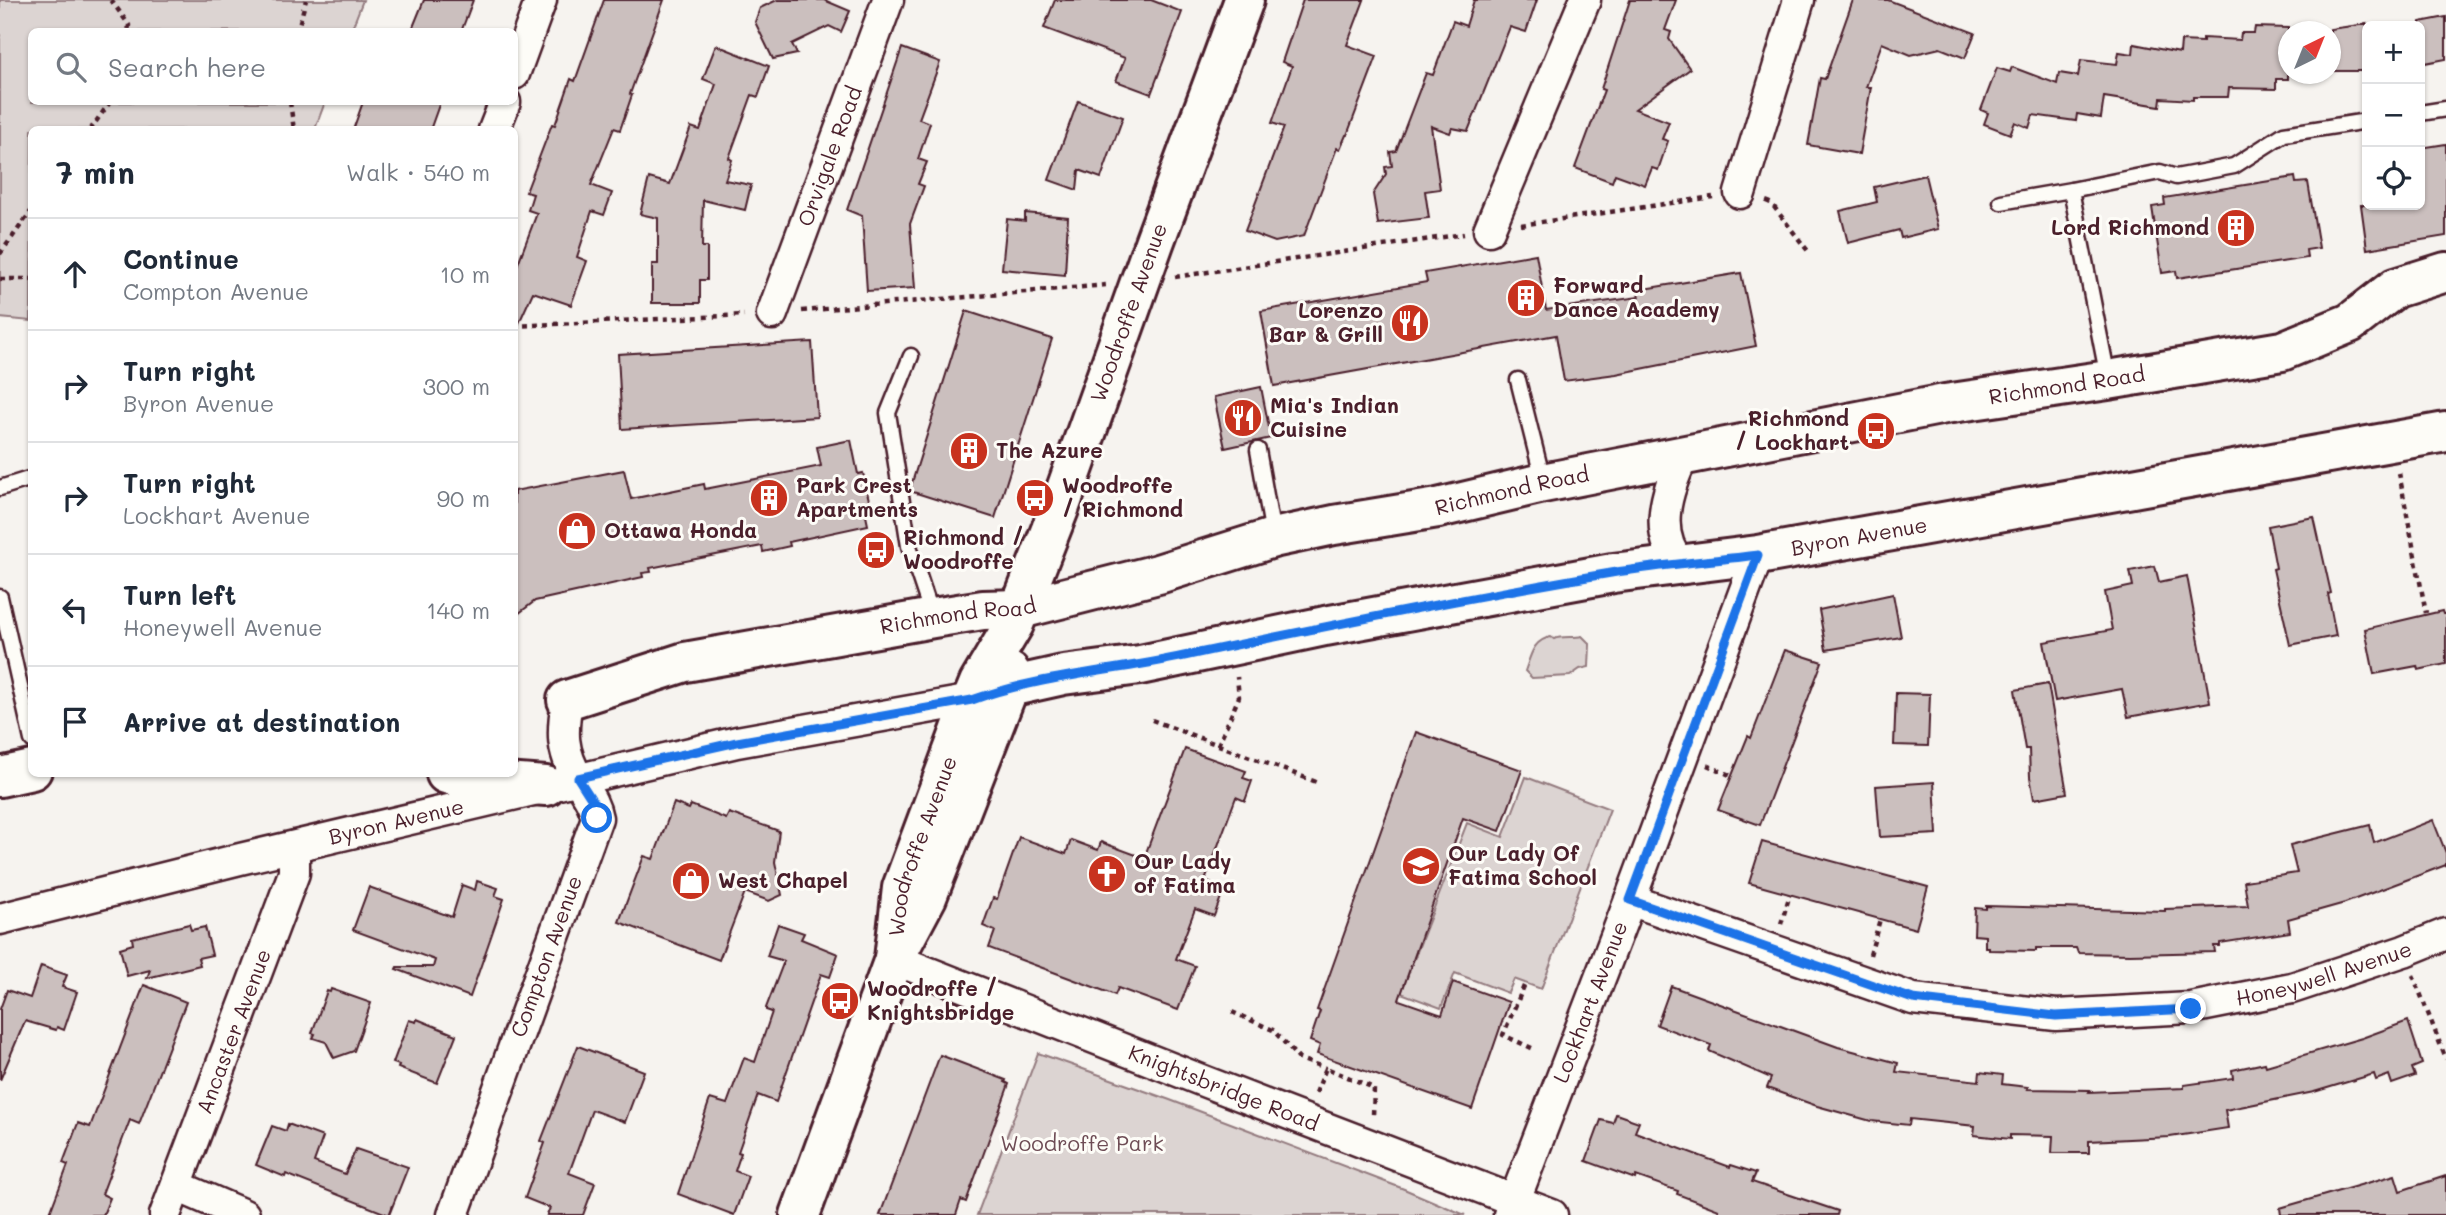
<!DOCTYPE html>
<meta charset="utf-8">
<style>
body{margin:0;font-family:Mali,sans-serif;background:#f6f6f7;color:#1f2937}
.controls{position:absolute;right:21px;top:21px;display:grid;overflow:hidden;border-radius:10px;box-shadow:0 2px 5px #0004}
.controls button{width:63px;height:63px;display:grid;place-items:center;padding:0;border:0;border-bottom:2px solid #e0e1e3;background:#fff;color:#1f2937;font:35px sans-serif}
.compass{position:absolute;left:2278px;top:21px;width:63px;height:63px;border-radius:50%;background:#fff;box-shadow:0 2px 5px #0004;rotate:43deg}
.stop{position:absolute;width:21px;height:21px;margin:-16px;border:5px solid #1a73e8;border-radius:50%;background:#fff}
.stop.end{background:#1a73e8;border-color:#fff;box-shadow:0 2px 7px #0008}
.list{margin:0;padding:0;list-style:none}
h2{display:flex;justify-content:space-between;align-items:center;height:91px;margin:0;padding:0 28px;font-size:30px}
h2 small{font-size:23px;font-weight:400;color:#747a83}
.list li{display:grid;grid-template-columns:46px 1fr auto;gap:21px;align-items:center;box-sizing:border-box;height:112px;padding:0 28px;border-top:2px solid #e0e1e3}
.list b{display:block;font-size:26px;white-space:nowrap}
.list p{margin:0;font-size:23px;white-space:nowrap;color:#747a83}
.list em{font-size:23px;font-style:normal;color:#747a83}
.icon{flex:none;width:38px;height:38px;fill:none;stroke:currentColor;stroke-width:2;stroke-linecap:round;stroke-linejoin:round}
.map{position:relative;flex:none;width:2446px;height:1215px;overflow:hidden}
.search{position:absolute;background:#fff;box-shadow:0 2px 5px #0004;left:28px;top:28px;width:490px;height:77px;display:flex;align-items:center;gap:18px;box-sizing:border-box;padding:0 24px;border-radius:10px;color:#747a83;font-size:26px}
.panel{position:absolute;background:#fff;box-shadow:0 2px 5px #0004;left:28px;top:126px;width:490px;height:651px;border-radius:10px}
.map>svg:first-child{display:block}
.green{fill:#dcd4d2;stroke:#937a7e;stroke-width:2}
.building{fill:#cbbfbe;stroke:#4a1f2b;stroke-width:2}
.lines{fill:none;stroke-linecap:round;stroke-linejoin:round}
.lane-casing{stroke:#4a1f2b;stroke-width:19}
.street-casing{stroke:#4a1f2b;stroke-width:35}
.secondary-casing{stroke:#4a1f2b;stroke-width:44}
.path{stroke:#4a1f2b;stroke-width:4.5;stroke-dasharray:5 5;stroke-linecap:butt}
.lane{stroke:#fdfcf7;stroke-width:14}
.street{stroke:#fdfcf7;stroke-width:30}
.secondary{stroke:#fdfcf7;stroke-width:38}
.route{stroke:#1a73e8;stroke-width:9}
.labels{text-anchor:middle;stroke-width:6;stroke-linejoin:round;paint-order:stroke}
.street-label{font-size:21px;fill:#4a1f2b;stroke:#fdfcf7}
.poi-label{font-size:21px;font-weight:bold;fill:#4a1f2b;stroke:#fdfcf7;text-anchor:start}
.park-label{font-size:21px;fill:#6e4c55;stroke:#fdfcf7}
</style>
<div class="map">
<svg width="2446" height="1215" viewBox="0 0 2446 1215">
<rect width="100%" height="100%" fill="#f6f3ef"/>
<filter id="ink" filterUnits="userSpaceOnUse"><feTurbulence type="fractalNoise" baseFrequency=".0143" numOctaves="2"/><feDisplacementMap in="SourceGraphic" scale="14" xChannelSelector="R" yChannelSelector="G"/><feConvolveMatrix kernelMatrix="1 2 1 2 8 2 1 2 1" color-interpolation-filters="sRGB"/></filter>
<g filter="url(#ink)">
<g class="green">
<path d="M0 0H363L351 31 32 32V102H325L315 129 32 130 31 321 0 318Z"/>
<path d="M1582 636 1590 644 1589 667 1580 669 1570 676 1532 678 1525 671C1531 655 1533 640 1551 637L1554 639C1561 636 1574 638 1582 636Z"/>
<path d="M1526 777 1610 809 1541 989 1514 979 1508 993 1455 973 1441 1008 1401 993 1467 823 1503 837Z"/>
<path d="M1038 1053 1170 1100 1404 1189 1465 1215H977Z"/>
</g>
<g class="building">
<path d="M424 0H473L461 32H411Z"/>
<path d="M604 0H664L630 94 632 95 620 130 614 128 591 185 612 193 604 215 592 211 577 257 587 261 571 305 533 292 514 334V274L537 213 528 210 533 194 526 192 552 124 555 125 571 79 575 81Z"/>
<path d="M777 0H824L850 11 841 32 829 26 792 44 797 54 773 59 755 22 760 8Z"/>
<path d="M1055 0H1151L1182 12 1151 94 1116 81 1125 58 1044 28Z"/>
<path d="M1303 0H1364L1347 45 1377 56 1347 135H1346L1340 149 1337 148 1304 236 1275 242 1245 231 1284 127 1272 123 1292 66 1282 62Z"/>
<path d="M1474 0H1537L1526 32 1510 27 1468 131 1452 128 1450 133 1431 126 1440 189 1425 191 1429 218 1378 224 1373 194 1386 174 1385 167 1392 166 1390 152 1396 151 1426 73 1433 75 1453 21 1466 26Z"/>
<path d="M1630 0H1676L1665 30 1671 32 1669 39 1690 69 1635 109 1669 122 1662 139 1668 141 1658 170 1652 168 1645 185 1615 174 1612 182 1575 168 1604 90 1601 89Z"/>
<path d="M1853 0H1888L1975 33 1965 58 1940 48 1911 55 1882 43 1866 87H1871L1859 154 1808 145 1820 78 1825 79Z"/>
<path d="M2446 17V59L2420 64V22Z"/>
<path d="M2367 24V71H2330V29Z"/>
<path d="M2255 27 2288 28V79H2276V89L2229 88 2228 97H2193V100L2161 98 2160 106 2104 97 2101 118 2077 114 2076 121 2033 115 2029 128 2015 122 2010 134 1984 124 1988 113 1981 110 1997 68 2010 72 2012 67 2057 84 2059 73 2078 76 2081 60 2117 64 2119 52 2133 54 2134 44 2180 53 2181 41 2203 42V38L2240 40 2241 33H2254Z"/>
<path d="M716 45 769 66 758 97 752 95 729 158 732 160 725 180 751 185 745 210 703 200 702 247H707V280H700V303H652V264H658V218L640 214 649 178 670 184 691 127 700 130 716 84 703 79Z"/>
<path d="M902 48 940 62 919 119 930 123 918 159 927 162 918 184 924 186 910 224 915 288 867 291 862 216 847 210Z"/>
<path d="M1078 101 1123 117 1101 178 1079 170 1077 190 1049 180Z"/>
<path d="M363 102H440L430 130H353Z"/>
<path d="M2446 144V236L2367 249 2361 205H2420V148Z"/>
<path d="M1925 175 1938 229 1901 238 1899 230 1848 243 1840 211 1877 202 1874 187Z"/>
<path d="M2295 177 2296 183 2308 182 2319 248 2306 250 2307 258 2177 278 2176 271 2162 273 2152 207 2165 205 2164 198Z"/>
<path d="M1025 213 1068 217 1065 275 1002 269 1007 219 1025 221Z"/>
<path d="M1536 254 1546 310 1639 297 1637 290 1741 273 1756 346 1616 374 1564 381 1556 335 1274 386 1261 311 1427 282 1425 273Z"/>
<path d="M966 311 1052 339 995 518 910 491V489Z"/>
<path d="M812 342 817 417 622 429 618 354Z"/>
<path d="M1261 387 1271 438 1225 448 1214 397Z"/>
<path d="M851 440 858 474 863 473 870 505 864 506 868 525 789 542 790 546 763 552 762 546 650 568 651 572 642 573 643 577 535 601 514 617V491L624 470 631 499 704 484 705 489 821 466 817 447Z"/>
<path d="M2314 517 2331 593 2328 594 2336 636 2290 645 2273 569 2276 568 2268 526Z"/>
<path d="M2155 566 2159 582 2187 576 2210 702 2128 717 2122 689 2055 701 2044 642 2112 630 2105 592 2133 586 2130 571Z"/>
<path d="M1893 594 1901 637 1826 650 1819 610Z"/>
<path d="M2442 611 2443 614H2446V664L2418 670 2417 666 2374 674 2365 629Z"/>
<path d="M1785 650 1822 662 1760 825 1718 810 1748 736 1751 738Z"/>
<path d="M2048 684 2067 793 2034 799 2030 777 2029 749H2025L2015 690Z"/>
<path d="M1896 693 1930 694 1928 746 1894 745Z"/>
<path d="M1416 732 1522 770 1500 831 1463 818 1399 1000 1442 1015 1453 982 1509 1002 1472 1109 1317 1054 1320 1045 1310 1041 1320 1011 1317 1010Z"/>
<path d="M1185 749 1246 771 1243 778 1252 781 1245 801 1236 797 1205 881 1224 889 1214 916 1195 909 1176 959 1195 966 1178 1010 1118 988 1115 995 989 948 995 931 983 926 993 898 997 899 1019 837 1066 854 1071 840 1098 850 1101 842 1144 858Z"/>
<path d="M1934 782 1937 834 1880 837 1876 786Z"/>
<path d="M674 803 689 809 691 805 726 819 729 813 779 831 775 862 782 895 769 901 745 892 719 960 619 922 644 856 653 859Z"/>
<path d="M2433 820 2446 853V865L2345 903 2288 919 2290 932 2220 943V946H2214L2215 952 2130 954 2078 953 2076 948H2036V951L1989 950V947H1985V936L1974 935 1975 908 1986 909V906L2165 911V909L2248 906 2244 881 2297 873 2290 845 2370 825 2374 843Z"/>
<path d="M1762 842 1928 887 1916 929 1749 883Z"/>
<path d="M477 881 498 888 495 896 504 899 470 997 396 969 397 967H433L435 960 353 930 369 887 452 917 462 885 475 890Z"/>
<path d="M189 924 191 930 205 927 212 955 198 958 200 965 147 978 150 970 127 976 120 948 133 944 132 938Z"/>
<path d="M778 924 804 933 801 939 838 954 830 977 821 974 776 1102 758 1095 738 1152 741 1153 735 1171 748 1176 734 1215 678 1194 710 1099 727 1104 744 1058 755 1062 772 1012 766 1010V1008L784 961 767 956Z"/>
<path d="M41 966 67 975 62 987 77 992 64 1030 57 1027 56 1030 25 1021 0 1080V1009L7 990 30 998Z"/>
<path d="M144 985 186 1002 139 1124 130 1120 102 1194 110 1198 103 1215H49L68 1165 63 1163 78 1123 90 1127Z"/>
<path d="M1671 986 1838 1047 1898 1063 1896 1072 1979 1081 1980 1072 2003 1075 2002 1084 2028 1087 2027 1089 2090 1090 2089 1092 2184 1088V1085L2233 1078 2232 1070 2265 1063 2266 1066 2362 1038 2408 1021 2422 1064 2412 1068 2415 1076 2392 1084 2389 1075 2376 1080 2374 1074 2314 1092 2225 1110 2228 1128 2170 1137 2089 1141V1153H2052L2053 1136 2010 1135V1139L1974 1135 1975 1126 1910 1119 1909 1125 1871 1121 1817 1106 1767 1088 1771 1078 1709 1051 1711 1045 1657 1025Z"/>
<path d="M331 989 371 1003 354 1051 334 1058 326 1042 313 1038 315 1034 312 1033 327 991 330 992Z"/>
<path d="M417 1019 456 1035 437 1083 398 1068 399 1065 393 1063 409 1020 416 1022Z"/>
<path d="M578 1046 644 1071 625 1122 592 1110 569 1173 595 1183 583 1215H547L550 1208 525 1198 545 1143 541 1141Z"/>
<path d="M940 1055 1006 1080 1005 1082 1009 1084 966 1202 961 1200 956 1215H880Z"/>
<path d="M1616 1114 1639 1122 1635 1132 1730 1167 1731 1165 1756 1173 1752 1182 1838 1211 1837 1215H1717L1719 1210 1677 1194 1678 1191 1636 1176 1635 1179 1586 1161 1601 1120 1613 1123Z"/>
<path d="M288 1124 323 1137 314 1162 345 1174 356 1149 408 1167 389 1215 286 1174 285 1177 256 1165 272 1126 286 1131Z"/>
<path d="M2395 1175 2400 1191 2446 1176V1215H2281L2280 1208Z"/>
</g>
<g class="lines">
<g class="lane-casing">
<g id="lane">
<path d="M2420 113 2446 109"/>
<path d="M2001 202 2071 190"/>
<path d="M911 356 888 413 909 546 932 615"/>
<path d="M2108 378 2071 190 2160 172 2176 177 2234 166 2284 134 2367 121"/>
<path d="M1518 380 1543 480"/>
<path d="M1258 450 1273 535"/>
<path d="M0 488 32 478"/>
<path d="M0 597 32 740"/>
</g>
</g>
<g class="street-casing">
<g id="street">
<path d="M514 74 541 0"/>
<path d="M494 130 505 102"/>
<path d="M1740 193 1799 0"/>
<path d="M1489 230 1585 0"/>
<path id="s1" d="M772 314 888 0"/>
<path d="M1681 565C1652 533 1667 490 1683 456"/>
<path id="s2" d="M1630 900 1913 999 2056 1015 2191 1008 2292 988 2404 951 2446 934"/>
<path id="s3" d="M0 919 240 859 737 742 972 700"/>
<path id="s4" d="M894 959 1206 1082 1552 1215"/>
<path d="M177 1186 244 1215"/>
<path id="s5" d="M165 1215 294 873V848"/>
<path id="s6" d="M453 1215 597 818C594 802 586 793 578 779 561 750 562 732 567 700"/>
<path id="s7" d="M1509 1215 1630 900 1758 555"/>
</g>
</g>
<g class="secondary-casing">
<g id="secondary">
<path id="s8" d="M567 700 685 662 933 618 983 610 1020 609 1158 574 1273 538 1334 525 1438 508 1543 483 1945 404 2108 380 2282 351 2350 323 2395 288 2446 272"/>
<path id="s9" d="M972 700 1009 687 1063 675 1140 665 1325 626 1613 573 1758 555 2446 432"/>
<path d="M446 774 477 781 546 786"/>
<path d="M0 777 32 770"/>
<path id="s10" d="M894 959 902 888 972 700 979 683 1014 624 1059 509 1154 243 1244 0"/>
<path d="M800 1215 894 959 927 897 1009 687 1010 672"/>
</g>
</g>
<g class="path">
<path d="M111 0 129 25 128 32"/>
<path d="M297 32 306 0"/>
<path d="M290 102 294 130"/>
<path d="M90 130 110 102"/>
<path d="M1766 201 1771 203 1808 251"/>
<path d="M1521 225 1713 197"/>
<path d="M0 254 32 210"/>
<path d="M1175 277 1464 234"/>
<path d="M0 279H32"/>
<path d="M802 311 1107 285"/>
<path d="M514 326 744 315"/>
<path d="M2399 473 2426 613"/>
<path d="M1152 720 1319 783"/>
<path d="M1218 745 1239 697 1237 677"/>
<path d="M1707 765 1732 776"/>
<path d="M1781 924 1790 894"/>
<path d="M1870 955 1880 919"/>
<path d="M2413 975 2446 1059"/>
<path d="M1524 986 1503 1035 1536 1050"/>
<path d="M1232 1012 1273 1030 1299 1059 1326 1068"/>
<path d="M1316 1093 1326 1068 1374 1088 1373 1116"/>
</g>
<use href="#lane" class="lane"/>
<use href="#street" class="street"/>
<use href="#secondary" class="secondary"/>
</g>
</g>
<g class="lines" filter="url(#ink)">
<path class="route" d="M597 818 594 803 578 778 737 742 972 700C1042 675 1112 672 1184 656 1326 626 1468 597 1611 573 1660 565 1709 561 1758 555L1630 900 1913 999 2056 1016 2191 1009"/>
</g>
<defs>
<g id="building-disc" transform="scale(2.0125)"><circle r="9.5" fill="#c8321e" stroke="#fdfcf7"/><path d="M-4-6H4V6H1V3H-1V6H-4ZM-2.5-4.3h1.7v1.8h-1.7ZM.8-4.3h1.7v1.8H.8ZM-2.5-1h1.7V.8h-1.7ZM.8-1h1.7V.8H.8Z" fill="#fff"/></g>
<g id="restaurant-disc" transform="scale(2.0125)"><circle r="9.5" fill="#c8321e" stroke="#fdfcf7"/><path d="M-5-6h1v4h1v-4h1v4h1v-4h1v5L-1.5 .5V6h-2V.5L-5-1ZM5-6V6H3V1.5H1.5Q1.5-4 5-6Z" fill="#fff"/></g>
<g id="bus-disc" transform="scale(2.0125)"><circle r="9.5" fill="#c8321e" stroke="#fdfcf7"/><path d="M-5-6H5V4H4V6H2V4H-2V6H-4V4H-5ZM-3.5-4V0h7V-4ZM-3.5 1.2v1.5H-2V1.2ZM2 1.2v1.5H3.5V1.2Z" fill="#fff"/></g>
<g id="shop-disc" transform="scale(2.0125)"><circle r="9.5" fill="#c8321e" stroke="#fdfcf7"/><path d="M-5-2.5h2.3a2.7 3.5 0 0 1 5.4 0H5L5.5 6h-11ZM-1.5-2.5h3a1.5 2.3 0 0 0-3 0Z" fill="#fff"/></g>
<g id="school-disc" transform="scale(2.0125)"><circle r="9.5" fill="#c8321e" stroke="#fdfcf7"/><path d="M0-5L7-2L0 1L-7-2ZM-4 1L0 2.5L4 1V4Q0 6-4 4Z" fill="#fff"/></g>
<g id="church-disc" transform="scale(2.0125)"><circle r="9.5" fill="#c8321e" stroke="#fdfcf7"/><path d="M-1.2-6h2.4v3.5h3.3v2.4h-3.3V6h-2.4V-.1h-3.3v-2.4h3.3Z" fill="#fff"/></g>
</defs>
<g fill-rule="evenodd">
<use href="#building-disc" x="2236" y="228"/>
<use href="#building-disc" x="1526" y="298"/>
<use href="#restaurant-disc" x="1410" y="323"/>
<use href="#restaurant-disc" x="1243" y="418"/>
<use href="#bus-disc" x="1876" y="431"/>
<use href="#building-disc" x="969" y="451"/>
<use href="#building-disc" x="769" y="498"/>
<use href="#bus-disc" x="1035" y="498"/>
<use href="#shop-disc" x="577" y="531"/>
<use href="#bus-disc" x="876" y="550"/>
<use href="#school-disc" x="1421" y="866"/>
<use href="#church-disc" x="1107" y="874"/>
<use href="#shop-disc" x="691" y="881"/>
<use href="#bus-disc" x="840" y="1001"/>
</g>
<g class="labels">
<g class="street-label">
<text dy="7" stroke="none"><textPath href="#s1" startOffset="168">Orvigale Road</textPath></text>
<text dy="7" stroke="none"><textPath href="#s10" startOffset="691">Woodroffe Avenue</textPath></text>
<text dy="7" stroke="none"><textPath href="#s8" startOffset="1535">Richmond Road</textPath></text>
<text dy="7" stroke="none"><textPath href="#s8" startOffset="970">Richmond Road</textPath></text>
<text dy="7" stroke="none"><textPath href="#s9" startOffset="903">Byron Avenue</textPath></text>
<text dy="7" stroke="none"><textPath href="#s8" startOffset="401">Richmond Road</textPath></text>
<text dy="7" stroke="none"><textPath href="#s3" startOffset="408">Byron Avenue</textPath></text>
<text dy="7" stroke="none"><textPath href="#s10" startOffset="117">Woodroffe Avenue</textPath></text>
<text dy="7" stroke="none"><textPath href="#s6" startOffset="275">Compton Avenue</textPath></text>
<text dy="7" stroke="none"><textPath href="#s2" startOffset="716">Honeywell Avenue</textPath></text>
<text dy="7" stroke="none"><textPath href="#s7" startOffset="228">Lockhart Avenue</textPath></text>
<text dy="7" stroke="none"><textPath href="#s5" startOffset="196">Ancaster Avenue</textPath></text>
<text dy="7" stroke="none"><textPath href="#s4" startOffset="354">Knightsbridge Road</textPath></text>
</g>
<g class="poi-label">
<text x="2209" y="235" text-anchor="end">Lord Richmond</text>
<text x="1553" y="293">Forward<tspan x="1553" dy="24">Dance Academy</tspan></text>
<text x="1383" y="318" text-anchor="end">Lorenzo<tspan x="1383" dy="24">Bar &amp; Grill</tspan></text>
<text x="1270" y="413">Mia's Indian<tspan x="1270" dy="24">Cuisine</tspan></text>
<text x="1849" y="426" text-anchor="end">Richmond<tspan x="1849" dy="24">/ Lockhart</tspan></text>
<text x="996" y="458">The Azure</text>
<text x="796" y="493">Park Crest<tspan x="796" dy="24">Apartments</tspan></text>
<text x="1062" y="493">Woodroffe<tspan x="1062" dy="24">/ Richmond</tspan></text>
<text x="604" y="538">Ottawa Honda</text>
<text x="903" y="545">Richmond /<tspan x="903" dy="24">Woodroffe</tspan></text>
<text x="1448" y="861">Our Lady Of<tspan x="1448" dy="24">Fatima School</tspan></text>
<text x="1134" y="869">Our Lady<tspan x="1134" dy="24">of Fatima</tspan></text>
<text x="718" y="888">West Chapel</text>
<text x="867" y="996">Woodroffe /<tspan x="867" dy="24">Knightsbridge</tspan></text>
</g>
<g class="park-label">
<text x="1082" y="1151">Woodroffe Park</text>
</g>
</g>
</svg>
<div class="controls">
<button>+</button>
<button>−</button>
<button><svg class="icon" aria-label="locate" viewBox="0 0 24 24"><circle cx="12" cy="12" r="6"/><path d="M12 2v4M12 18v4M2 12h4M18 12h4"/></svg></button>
</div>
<svg class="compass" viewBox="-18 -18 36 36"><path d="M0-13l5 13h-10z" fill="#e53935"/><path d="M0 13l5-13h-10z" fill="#747a83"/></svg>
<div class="stop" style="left:597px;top:818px"></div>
<div class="stop end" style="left:2191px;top:1009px"></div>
<div class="search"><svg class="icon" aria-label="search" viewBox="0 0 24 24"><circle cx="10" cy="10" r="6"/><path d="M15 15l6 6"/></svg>Search here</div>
<section class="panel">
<h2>7 min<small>Walk · 540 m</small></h2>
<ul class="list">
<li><svg class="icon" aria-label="ahead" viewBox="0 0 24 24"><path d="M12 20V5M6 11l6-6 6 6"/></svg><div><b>Continue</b><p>Compton Avenue</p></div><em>10 m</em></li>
<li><svg class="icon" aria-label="right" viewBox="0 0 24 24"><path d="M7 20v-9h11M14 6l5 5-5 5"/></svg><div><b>Turn right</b><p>Byron Avenue</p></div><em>300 m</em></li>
<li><svg class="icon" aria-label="right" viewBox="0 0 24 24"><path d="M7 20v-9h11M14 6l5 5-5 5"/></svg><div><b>Turn right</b><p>Lockhart Avenue</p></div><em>90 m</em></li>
<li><svg class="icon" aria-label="left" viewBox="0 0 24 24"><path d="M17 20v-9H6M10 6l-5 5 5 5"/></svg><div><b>Turn left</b><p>Honeywell Avenue</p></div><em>140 m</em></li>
<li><svg class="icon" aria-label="arrive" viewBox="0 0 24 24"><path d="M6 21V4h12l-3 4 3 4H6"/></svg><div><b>Arrive at destination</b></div></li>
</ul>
</section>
</div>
